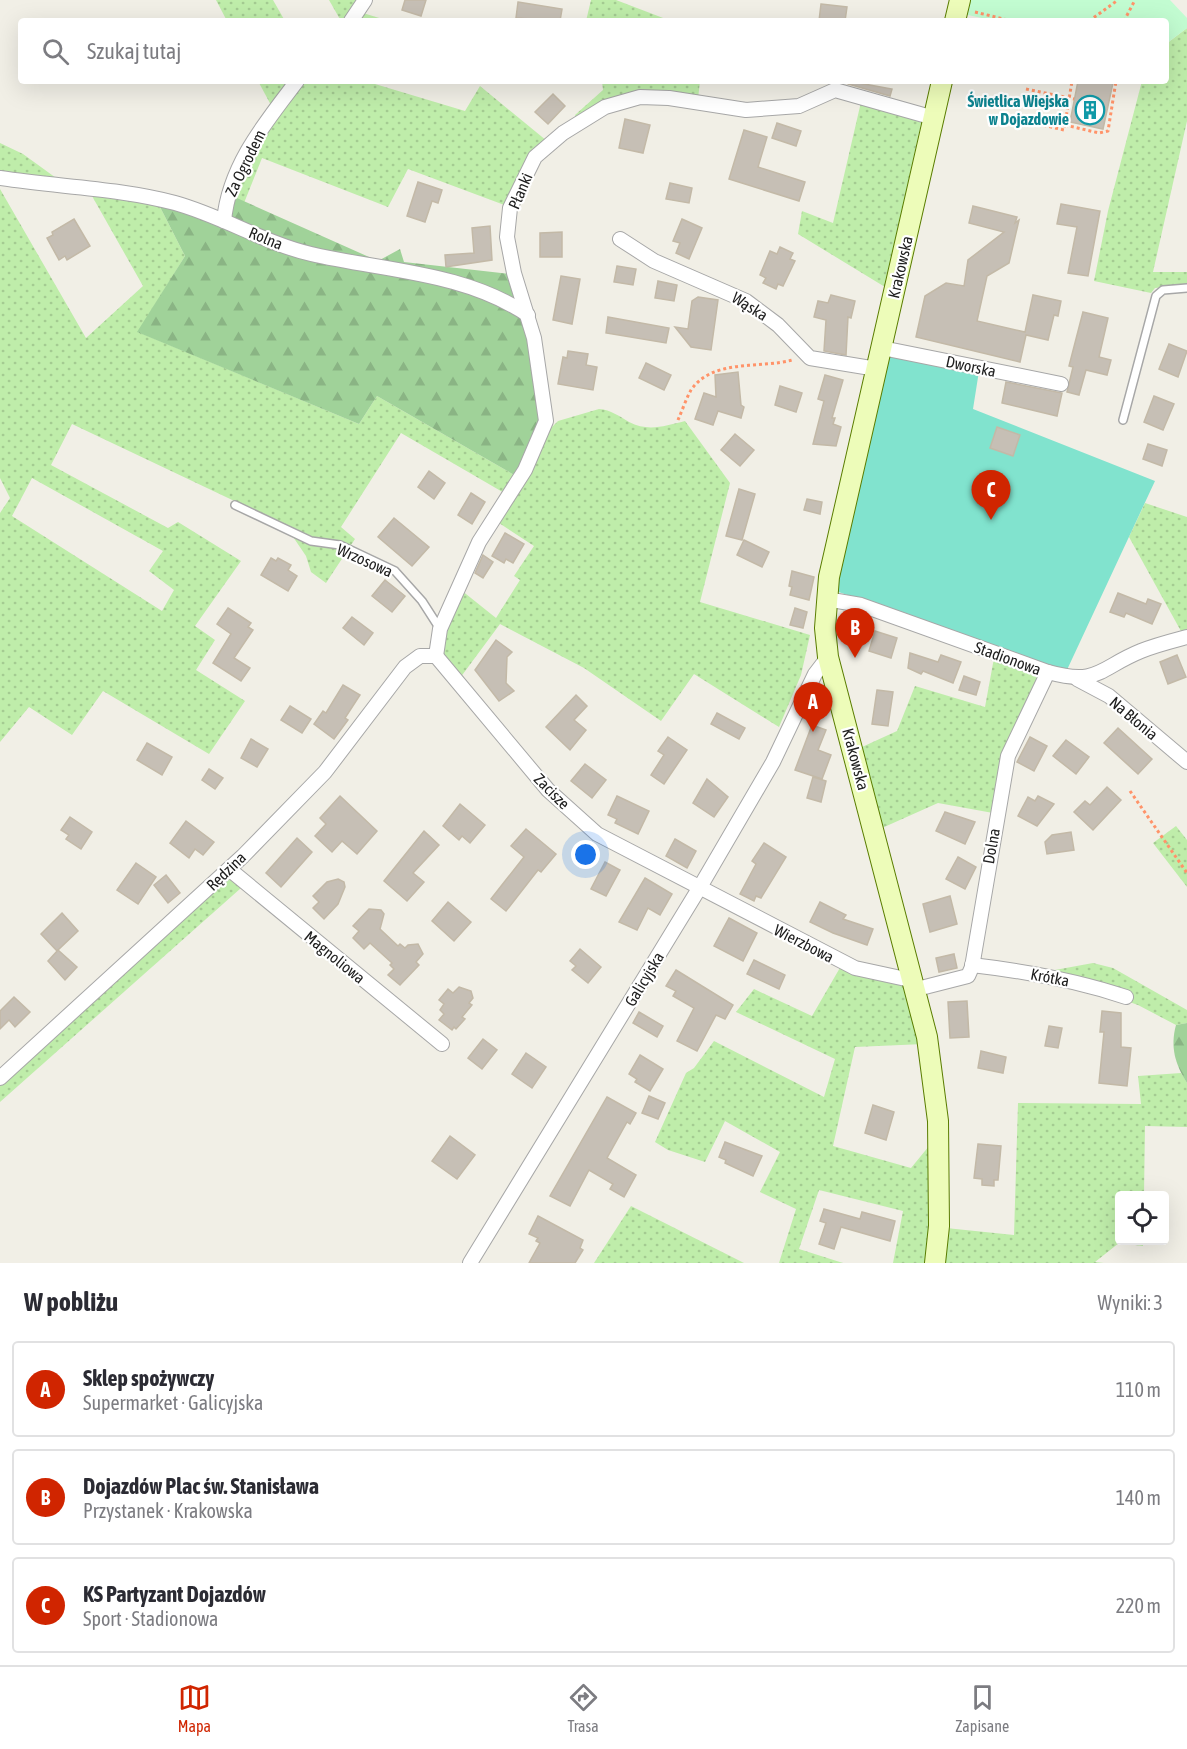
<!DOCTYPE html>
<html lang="pl">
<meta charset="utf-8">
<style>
body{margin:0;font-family:"Asap Condensed",sans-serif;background:#f2f2f3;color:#2b2b33}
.controls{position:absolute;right:18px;bottom:18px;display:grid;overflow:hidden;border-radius:6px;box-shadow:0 6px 24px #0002}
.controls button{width:54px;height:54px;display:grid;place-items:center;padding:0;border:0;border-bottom:2px solid #e1e1e2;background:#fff;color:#2b2b33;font:30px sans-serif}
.you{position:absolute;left:586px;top:855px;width:21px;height:21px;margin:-15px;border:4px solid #fff;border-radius:50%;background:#1a73e8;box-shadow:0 0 0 9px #1a73e833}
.badge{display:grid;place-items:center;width:39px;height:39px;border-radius:50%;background:#d02500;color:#fff;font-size:20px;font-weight:700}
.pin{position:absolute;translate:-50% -50px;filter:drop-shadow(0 2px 3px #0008)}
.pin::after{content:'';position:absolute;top:32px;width:21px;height:18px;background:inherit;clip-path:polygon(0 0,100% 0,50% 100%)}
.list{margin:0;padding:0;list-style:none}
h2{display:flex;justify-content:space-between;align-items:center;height:78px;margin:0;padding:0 24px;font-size:26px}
h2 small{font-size:20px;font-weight:400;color:#7c7c81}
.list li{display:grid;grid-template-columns:39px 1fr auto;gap:18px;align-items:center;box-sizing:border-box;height:96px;margin:0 12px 12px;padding:0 12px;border:2px solid #e1e1e2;border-radius:6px}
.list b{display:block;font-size:22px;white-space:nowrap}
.list p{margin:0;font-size:20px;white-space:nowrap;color:#7c7c81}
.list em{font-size:20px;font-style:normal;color:#7c7c81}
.icon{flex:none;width:33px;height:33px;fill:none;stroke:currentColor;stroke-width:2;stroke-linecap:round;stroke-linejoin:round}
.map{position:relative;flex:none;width:1187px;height:1263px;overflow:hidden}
.search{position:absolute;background:#fff;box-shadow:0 6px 24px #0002;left:18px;right:18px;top:18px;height:66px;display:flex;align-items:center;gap:15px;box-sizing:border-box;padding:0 21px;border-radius:6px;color:#7c7c81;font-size:22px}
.sheet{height:402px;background:#fff}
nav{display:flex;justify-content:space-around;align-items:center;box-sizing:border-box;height:84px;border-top:2px solid #e1e1e2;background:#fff;font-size:16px;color:#7c7c81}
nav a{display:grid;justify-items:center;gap:3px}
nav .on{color:#d02500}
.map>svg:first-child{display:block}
.grass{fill:url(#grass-dots);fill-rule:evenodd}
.forest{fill:url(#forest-firs)}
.park{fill:#c2fcd1}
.pitch{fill:#81e3ce}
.building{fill:#c6bfb5;stroke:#c3b9a7;stroke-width:1.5}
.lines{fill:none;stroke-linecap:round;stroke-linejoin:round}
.lane-casing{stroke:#a7a7a7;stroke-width:10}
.street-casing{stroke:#a7a7a7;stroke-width:16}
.secondary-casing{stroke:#5a7d00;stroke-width:22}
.path{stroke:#ff9369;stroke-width:3;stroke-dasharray:3 3;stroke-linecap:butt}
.lane{stroke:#fff;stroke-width:7}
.street{stroke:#fff;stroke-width:14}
.secondary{stroke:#edfcb9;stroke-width:20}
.labels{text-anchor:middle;stroke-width:4.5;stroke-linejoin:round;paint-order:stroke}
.culture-label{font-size:16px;font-weight:bold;fill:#0d838f;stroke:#fff;text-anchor:end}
.street-label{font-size:16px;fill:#202020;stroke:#fff}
</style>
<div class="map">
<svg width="1187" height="1263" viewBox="0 0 1187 1263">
<defs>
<pattern id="grass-dots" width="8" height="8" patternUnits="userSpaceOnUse" patternTransform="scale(1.5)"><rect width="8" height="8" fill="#bfedaa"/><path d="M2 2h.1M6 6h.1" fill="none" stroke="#a4cb92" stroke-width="1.8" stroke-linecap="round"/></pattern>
<pattern id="forest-firs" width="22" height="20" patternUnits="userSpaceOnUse" patternTransform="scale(1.5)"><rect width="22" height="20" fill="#a0d299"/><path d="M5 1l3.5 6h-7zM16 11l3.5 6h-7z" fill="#8ab484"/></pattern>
</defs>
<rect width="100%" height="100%" fill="#f1efe6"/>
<g class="grass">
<path d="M216 0H273L285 21H227Z"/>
<path d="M329 0H360L344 21H341Z"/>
<path d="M591 0H616L671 21H586Z"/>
<path d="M363 13 389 21H356Z"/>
<path d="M1187 28V121L1153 272H1187V285L1155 288 1151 293 1094 281 1108 211 1142 81H1166V44Z"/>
<path d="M258 81H293L272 107Z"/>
<path d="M302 81H365L465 111 480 86 547 141 507 206 408 169 388 207 262 158 244 203 230 195 259 137Z"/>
<path d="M602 81H700L698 99 640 93 577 121 575 115 603 90Z"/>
<path d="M861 102 922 119 885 287 798 234 802 211 833 223Z"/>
<path d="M0 143 23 154 63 183 0 175Z"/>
<path d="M0 189 86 338 143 286 92 196 159 205 185 256 138 332 359 424 377 396 516 476 506 494 401 433 341 527 355 539 326 583 311 572 306 556 285 525 72 424 51 465 168 528 178 522 241 561 195 626 215 640 196 670 245 701 209 754 103 691 72 735 29 707 0 742V513L10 498 0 478ZM32 478 163 551 149 571 174 590 162 611 12 516Z"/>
<path d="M599 409C611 410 619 416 629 422 648 432 665 426 685 421L730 483 700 602 810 635 801 675 779 727 694 674 661 721 584 668 500 624 460 678 440 653 443 629 461 590 496 618 520 580 514 576 534 546 496 521 548 431 558 421Z"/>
<path d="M1145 503 1187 517V632L1182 633 1129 537Z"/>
<path d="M994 658 1043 676 993 813 938 803 882 828 862 747 897 731 915 686 985 707Z"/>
<path d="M1176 826 1187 840V887L1153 843Z"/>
<path d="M230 877 241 888 0 1102V1086Z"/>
<path d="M1093 963 1113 968 1187 1010V1023L1176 1025 1138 1005 1044 972Z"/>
<path d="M841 966 912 984 924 1044 855 1047 833 1146 911 1168 934 1140 929 1263H893L903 1211 819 1190 799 1249 843 1263H779L796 1209 760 1192 780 1152 725 1121 705 1162 668 1150 655 1142 686 1073 694 1068 714 1041 824 1097 835 1059 736 1012 754 989 812 1016Z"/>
<path d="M1181 1073 1187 1083V1127L1145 1126 1144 1195 1120 1196V1240L1143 1241V1246L1119 1243 1095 1262 1104 1263H943L946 1228 1014 1235 1018 1103 1141 1104 1138 1076Z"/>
<path d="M631 1206 744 1263H594Z"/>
</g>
<g class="forest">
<path d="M230 195 378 261 400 249 404 262 510 274 531 339 541 429 516 476 377 396 359 424 137 332 185 256 159 205 226 224Z"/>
<path d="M1187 1023V1083C1175 1064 1170 1047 1176 1025Z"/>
</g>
<path class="park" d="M968 0H1170L1187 18V28L1166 44V21H996L963 14Z"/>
<path class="pitch" d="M884 352 979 371 973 409 1155 481 1066 672 833 590Z"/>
<g class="building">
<path d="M405 0H426L421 16 402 10Z"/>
<path d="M518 2 562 9 560 21 516 18Z"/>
<path d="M821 4 847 7 845 21H819Z"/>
<path d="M848 81 892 89 890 96 848 84Z"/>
<path d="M1078 81 1113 83 1103 129 1070 122Z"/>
<path d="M553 94 565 106 548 124 535 112Z"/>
<path d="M625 119 650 125 643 153 619 148Z"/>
<path d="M777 123 801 131 796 146 772 138Z"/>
<path d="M744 130 767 137 758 167 805 182 799 201 729 179Z"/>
<path d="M418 182 442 190 438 203 432 201 425 222 407 216Z"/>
<path d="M670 183 692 188 689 203 666 199Z"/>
<path d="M1061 204 1100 211 1088 276 1068 273 1077 227 1057 224Z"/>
<path d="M973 206 1017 217 1015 223 1019 220 1009 263 987 276 977 321 1025 332 1033 295 1061 301 1058 316 1054 315 1048 340 1026 335 1020 362 916 337 925 296 946 283 964 286 968 260 1004 232 969 223Z"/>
<path d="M74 219 90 246 67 260 65 256 59 260 47 238 53 235 52 232Z"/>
<path d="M682 219 702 228 689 259 676 253 680 243 673 241Z"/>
<path d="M490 226 492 260 446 267 445 255 474 253 472 228Z"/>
<path d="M562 232V257H540V233Z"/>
<path d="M780 247 793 253 790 259 795 261 783 286 778 284 776 289 763 283 766 278 760 275 770 251 777 254Z"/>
<path d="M617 266 636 269 633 285 614 282Z"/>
<path d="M561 276 580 279 572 324 553 320Z"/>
<path d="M658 281 677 285 674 301 655 298Z"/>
<path d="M831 295 855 301 851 318 848 317 846 355 824 351 826 320 814 317 818 301 828 303Z"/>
<path d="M698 297 718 300 711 350 691 347 675 327 688 329 692 301Z"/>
<path d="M1083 312 1108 318 1099 357 1111 360 1107 375 1086 370 1079 395 1067 392 1073 367 1069 366Z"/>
<path d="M608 317 669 328 666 343 606 333Z"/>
<path d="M1169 344 1187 351 1178 377 1159 369Z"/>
<path d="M568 351 588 354 586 365 597 367 593 390 558 384 563 357 567 358Z"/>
<path d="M646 363 671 375 664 390 639 378Z"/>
<path d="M738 372 741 405 744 407 741 418 718 411 713 425 695 419 704 393 716 397 715 375Z"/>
<path d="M825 375 843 380 832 418H835L833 424 841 427 836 446 813 444 824 401 818 399Z"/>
<path d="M1006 382 1062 393 1057 416 1002 403Z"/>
<path d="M780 386 802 393 796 412 775 405Z"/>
<path d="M1154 396 1174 404 1163 430 1144 422Z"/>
<path d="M997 427 1020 435 1013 456 990 448Z"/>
<path d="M735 434 754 450 740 466 721 450Z"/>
<path d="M1148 444 1167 450 1162 466 1143 459Z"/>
<path d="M429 471 445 483 434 499 418 487Z"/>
<path d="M739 489 755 494 742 540 726 536Z"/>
<path d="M471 493 485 502 472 524 458 515Z"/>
<path d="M807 499 822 502 820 514 804 510Z"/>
<path d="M394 518 429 547 412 566 378 537Z"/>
<path d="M505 533 524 544 513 563 506 559 504 563 492 556Z"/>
<path d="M744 540 769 552 762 567 737 555Z"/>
<path d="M483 555 493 562 483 578 475 573Z"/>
<path d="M271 558 276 561 278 558 291 565 288 570 297 576 288 591 261 575Z"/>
<path d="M792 571 814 577 809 600 790 595 792 587 789 586Z"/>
<path d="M385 580 405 596 392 612 372 596Z"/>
<path d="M1118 593 1146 604 1148 599 1161 604 1152 624 1126 613 1124 617 1110 612Z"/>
<path d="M228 608 251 623 248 627 253 630 234 658 250 668 241 681 213 663 231 634 217 624Z"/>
<path d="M795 608 807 612 803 628 790 625Z"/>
<path d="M352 617 373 633 364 645 343 628Z"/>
<path d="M875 631 897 638 891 658 869 651Z"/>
<path d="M496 640 512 652 507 657 506 683 514 691 499 701 475 670Z"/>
<path d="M910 653 938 662 941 655 961 662 953 683 923 671 921 674 908 668Z"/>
<path d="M1177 655 1186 677 1168 684 1160 662Z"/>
<path d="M964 676 980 682 976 695 959 690Z"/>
<path d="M343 685 360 695 345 718 348 720 334 739 314 724 323 711 326 713Z"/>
<path d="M877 690 893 692 888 726 872 724Z"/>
<path d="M576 695 587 706 574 720 586 730 570 750 546 727Z"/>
<path d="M290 706 311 719 302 733 281 720Z"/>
<path d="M717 713 745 728 739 739 711 724Z"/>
<path d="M812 725 826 730 818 750 831 755 822 779 795 770Z"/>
<path d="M1118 728 1152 759 1138 774 1104 743Z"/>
<path d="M668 737 687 750 664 784 651 775 664 755 658 751Z"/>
<path d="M1030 737 1047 746 1034 771 1017 762Z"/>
<path d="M251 739 268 749 257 767 241 758Z"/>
<path d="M1066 740 1089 757 1076 774 1053 756Z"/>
<path d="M147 743 172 757 162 775 137 760Z"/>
<path d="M585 764 606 780 592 798 571 781Z"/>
<path d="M209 769 223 778 215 789 202 780Z"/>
<path d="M813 777 826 781 821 802 807 798Z"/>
<path d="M707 779 728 797 714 817 693 803Z"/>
<path d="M1107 787 1121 800 1093 830 1074 812 1085 801 1090 805Z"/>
<path d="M340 796 377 831 357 854 342 841 332 852 315 836 326 824 320 818Z"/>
<path d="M617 796 649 811 638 834 615 823 617 819 608 815Z"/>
<path d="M1038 796 1054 804 1037 826 1018 816 1028 797 1035 801Z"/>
<path d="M460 804 485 825 470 843 462 836 459 840 443 826Z"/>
<path d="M945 812 975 822 965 844 936 831Z"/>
<path d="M70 817 92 832 81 849 66 839 69 835 61 830Z"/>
<path d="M186 821 214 842 203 855 195 849 189 858 170 843Z"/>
<path d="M526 829 556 854 541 872 538 870 506 911 491 899 524 857 511 846Z"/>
<path d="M424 831 439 845 413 873 424 882 407 901 384 881Z"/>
<path d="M1071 832 1074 850 1047 854 1045 842 1052 835Z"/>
<path d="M297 838 312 852 281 887 266 873Z"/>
<path d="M675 839 696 851 687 868 666 856Z"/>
<path d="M764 843 786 857 761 898 756 896 754 901 740 894 756 864 752 861Z"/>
<path d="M958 857 976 867 965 889 946 879Z"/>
<path d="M605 862 620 870 606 896 591 889Z"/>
<path d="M136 863 156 877 138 904 117 890Z"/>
<path d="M166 875 180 893 168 903 154 885Z"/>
<path d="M645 878 672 894 660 915 648 908 637 930 619 922Z"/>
<path d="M338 879 344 882 345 887 338 904 324 919 313 908 319 902 313 896 327 882Z"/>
<path d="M950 896 957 924 930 932 923 904Z"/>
<path d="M448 902 471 922 454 941 432 921Z"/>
<path d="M820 902 846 915 843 919 873 929 867 945 833 933 810 922Z"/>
<path d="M369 909 381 910 384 914 380 929 398 946 400 944 405 948 408 945 418 944 423 954 416 962 419 965 400 985 388 975 394 969 390 965 392 963 370 943 364 949 353 938 359 931 353 926Z"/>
<path d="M62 913 78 931 57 951 41 934Z"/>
<path d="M729 918 757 933 743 961 714 946Z"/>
<path d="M580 949 601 967 588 983 572 970 576 966 570 961Z"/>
<path d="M58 950 77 967 65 980 48 961Z"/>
<path d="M954 954 957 968 939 972 936 958Z"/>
<path d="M754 960 785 975 779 989 747 974Z"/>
<path d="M676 970 733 1005 725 1019 716 1015 697 1051 677 1041 694 1008 673 996 676 991 666 986Z"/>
<path d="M459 987 471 991 473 998 469 1003 472 1005 462 1017 465 1019 456 1029 454 1027 452 1030 439 1020 444 1014 440 1010 444 1004 439 1000 448 989 453 993Z"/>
<path d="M14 997 30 1012 15 1027 9 1020 0 1029V1011Z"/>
<path d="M967 1001 969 1037 950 1038 948 1002Z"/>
<path d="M1102 1011 1121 1013V1047L1131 1048 1127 1086 1099 1083 1104 1032H1100Z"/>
<path d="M639 1012 663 1026 657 1037 633 1023Z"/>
<path d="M1049 1026 1062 1028 1058 1048 1045 1046Z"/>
<path d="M483 1039 497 1050 482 1069 468 1058Z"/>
<path d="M981 1051 1006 1057 1003 1073 978 1068Z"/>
<path d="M526 1053 546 1067 532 1088 512 1074Z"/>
<path d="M640 1055 663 1069 650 1091 635 1082 637 1079 629 1074Z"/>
<path d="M649 1096 665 1103 658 1119 642 1113Z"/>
<path d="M607 1097 636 1113 630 1124 627 1122 607 1158 636 1175 624 1197 610 1189 613 1184 589 1170 570 1206 550 1196Z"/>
<path d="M873 1105 894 1112 886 1140 865 1133Z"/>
<path d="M450 1136 475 1155 457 1179 432 1161Z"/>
<path d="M725 1142 762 1156 753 1176 725 1163 726 1160 719 1157Z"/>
<path d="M978 1144 1001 1146 998 1180H994V1186L982 1185V1179L974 1178Z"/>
<path d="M824 1209 860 1219 862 1212 895 1221 890 1241 841 1227 834 1249 819 1244 826 1223 820 1221Z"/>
<path d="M538 1216 583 1240 580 1248 583 1250 575 1263H529L540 1243 536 1241 538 1238 529 1234Z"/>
</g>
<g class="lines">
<g class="lane-casing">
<g id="lane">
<path d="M1123 420 1156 296 1163 290 1187 288"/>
<path d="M235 505 311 541 340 545 395 571 422 601 440 629"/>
</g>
</g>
<g class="street-casing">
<g id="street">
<path d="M351 21 365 0"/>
<path d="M0 178C58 187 118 188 175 203 222 216 264 243 311 254 384 271 464 272 528 315"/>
<path d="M224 221C229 166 265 123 297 81"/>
<path d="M620 239 654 261 746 301 778 325 810 358 877 369"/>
<path d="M882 348 1061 384"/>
<path d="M826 599 861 605 1048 672C1099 686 1099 668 1141 651 1156 645 1172 641 1187 637"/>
<path d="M436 656 440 629 479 542 525 470 546 421 534 338 514 273 507 237 510 208 535 157 563 133 605 107 640 97 669 98 746 110 799 106 835 90 934 118"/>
<path d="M436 656 548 790 597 834 855 968 915 981"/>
<path d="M1077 679 1109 696 1187 762"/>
<path d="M229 869 442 1044"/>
<path d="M972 965C1024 971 1075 980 1126 997"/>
<path d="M917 989 968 976 972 967 1008 756 1048 672"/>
<path d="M0 1078 243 856 325 772 405 667 420 656H436"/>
<path d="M470 1263 700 887 773 762 815 674 828 657"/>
</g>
</g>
<g class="secondary-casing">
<g id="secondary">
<path d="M955 21 960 0"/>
<path d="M935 1263 939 1226 938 1121 927 1037 828 657 825 628 829 577 942 81"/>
</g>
</g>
<g class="path">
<path d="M975 12 1012 21"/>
<path d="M1089 21 1118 0"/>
<path d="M1124 21 1135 0"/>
<path d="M1026 89 1074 99"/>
<path d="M1020 120 1064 130 1072 81"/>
<path d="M1065 125 1099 133 1108 131 1116 81"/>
<path d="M678 420C682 411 686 399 691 390 713 358 761 369 792 360"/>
<path d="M1130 791 1187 873"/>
</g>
<use href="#lane" class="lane"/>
<use href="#street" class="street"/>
<use href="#secondary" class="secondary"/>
</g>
<defs>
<g id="building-ring" transform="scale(1.5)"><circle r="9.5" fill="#fff" stroke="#0f9aa8" stroke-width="1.5"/><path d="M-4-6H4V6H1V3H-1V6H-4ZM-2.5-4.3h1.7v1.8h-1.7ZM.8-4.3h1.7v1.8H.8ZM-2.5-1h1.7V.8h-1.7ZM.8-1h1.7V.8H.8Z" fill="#0f9aa8"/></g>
</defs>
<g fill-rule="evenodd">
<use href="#building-ring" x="1090" y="110"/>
</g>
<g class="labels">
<g class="culture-label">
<text x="1069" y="107">Świetlica Wiejska<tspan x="1069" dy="18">w Dojazdowie</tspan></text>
</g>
<g class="street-label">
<text transform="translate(245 163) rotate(-64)" y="6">Za Ogrodem</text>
<text transform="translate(520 191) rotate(-67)" y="6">Płanki</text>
<text transform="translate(266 238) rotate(22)" y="6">Rolna</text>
<text transform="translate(900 267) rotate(-77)" y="6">Krakowska</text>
<text transform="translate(750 306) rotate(32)" y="6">Wąska</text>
<text transform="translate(971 366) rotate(12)" y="6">Dworska</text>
<text transform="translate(365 560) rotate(24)" y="6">Wrzosowa</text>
<text transform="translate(1008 658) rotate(20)" y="6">Stadionowa</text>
<text transform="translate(1134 718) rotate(40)" y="6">Na Błonia</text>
<text transform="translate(856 759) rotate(75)" y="6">Krakowska</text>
<text transform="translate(552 791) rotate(45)" y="6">Zacisze</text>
<text transform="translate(991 846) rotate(-80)" y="6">Dolna</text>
<text transform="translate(226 871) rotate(-44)" y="6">Rędzina</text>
<text transform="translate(804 943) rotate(27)" y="6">Wierzbowa</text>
<text transform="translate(335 957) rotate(39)" y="6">Magnoliowa</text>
<text transform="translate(1050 977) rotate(11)" y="6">Krótka</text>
<text transform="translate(644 979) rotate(-59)" y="6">Galicyjska</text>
</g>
</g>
</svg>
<div class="controls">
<button><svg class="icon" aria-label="locate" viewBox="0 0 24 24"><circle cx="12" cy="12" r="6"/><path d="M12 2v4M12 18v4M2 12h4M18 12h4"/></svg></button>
</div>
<div class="you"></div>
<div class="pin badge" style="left:813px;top:732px">A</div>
<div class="pin badge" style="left:855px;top:658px">B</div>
<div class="pin badge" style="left:991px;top:520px">C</div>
<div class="search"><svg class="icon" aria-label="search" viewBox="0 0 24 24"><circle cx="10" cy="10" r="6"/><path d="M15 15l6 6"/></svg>Szukaj tutaj</div>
</div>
<section class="sheet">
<h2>W pobliżu<small>Wyniki: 3</small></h2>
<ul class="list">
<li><span class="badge">A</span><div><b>Sklep spożywczy</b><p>Supermarket · Galicyjska</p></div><em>110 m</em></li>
<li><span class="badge">B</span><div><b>Dojazdów Plac św. Stanisława</b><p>Przystanek · Krakowska</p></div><em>140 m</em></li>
<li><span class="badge">C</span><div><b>KS Partyzant Dojazdów</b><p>Sport · Stadionowa</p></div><em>220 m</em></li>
</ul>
</section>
<nav>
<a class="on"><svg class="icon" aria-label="map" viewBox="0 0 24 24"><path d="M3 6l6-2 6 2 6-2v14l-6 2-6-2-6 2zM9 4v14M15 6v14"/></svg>Mapa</a>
<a><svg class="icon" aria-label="directions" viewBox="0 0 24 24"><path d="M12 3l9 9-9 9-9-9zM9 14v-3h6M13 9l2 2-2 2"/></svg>Trasa</a>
<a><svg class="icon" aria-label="saved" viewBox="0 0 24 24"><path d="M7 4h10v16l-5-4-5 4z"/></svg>Zapisane</a>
</nav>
